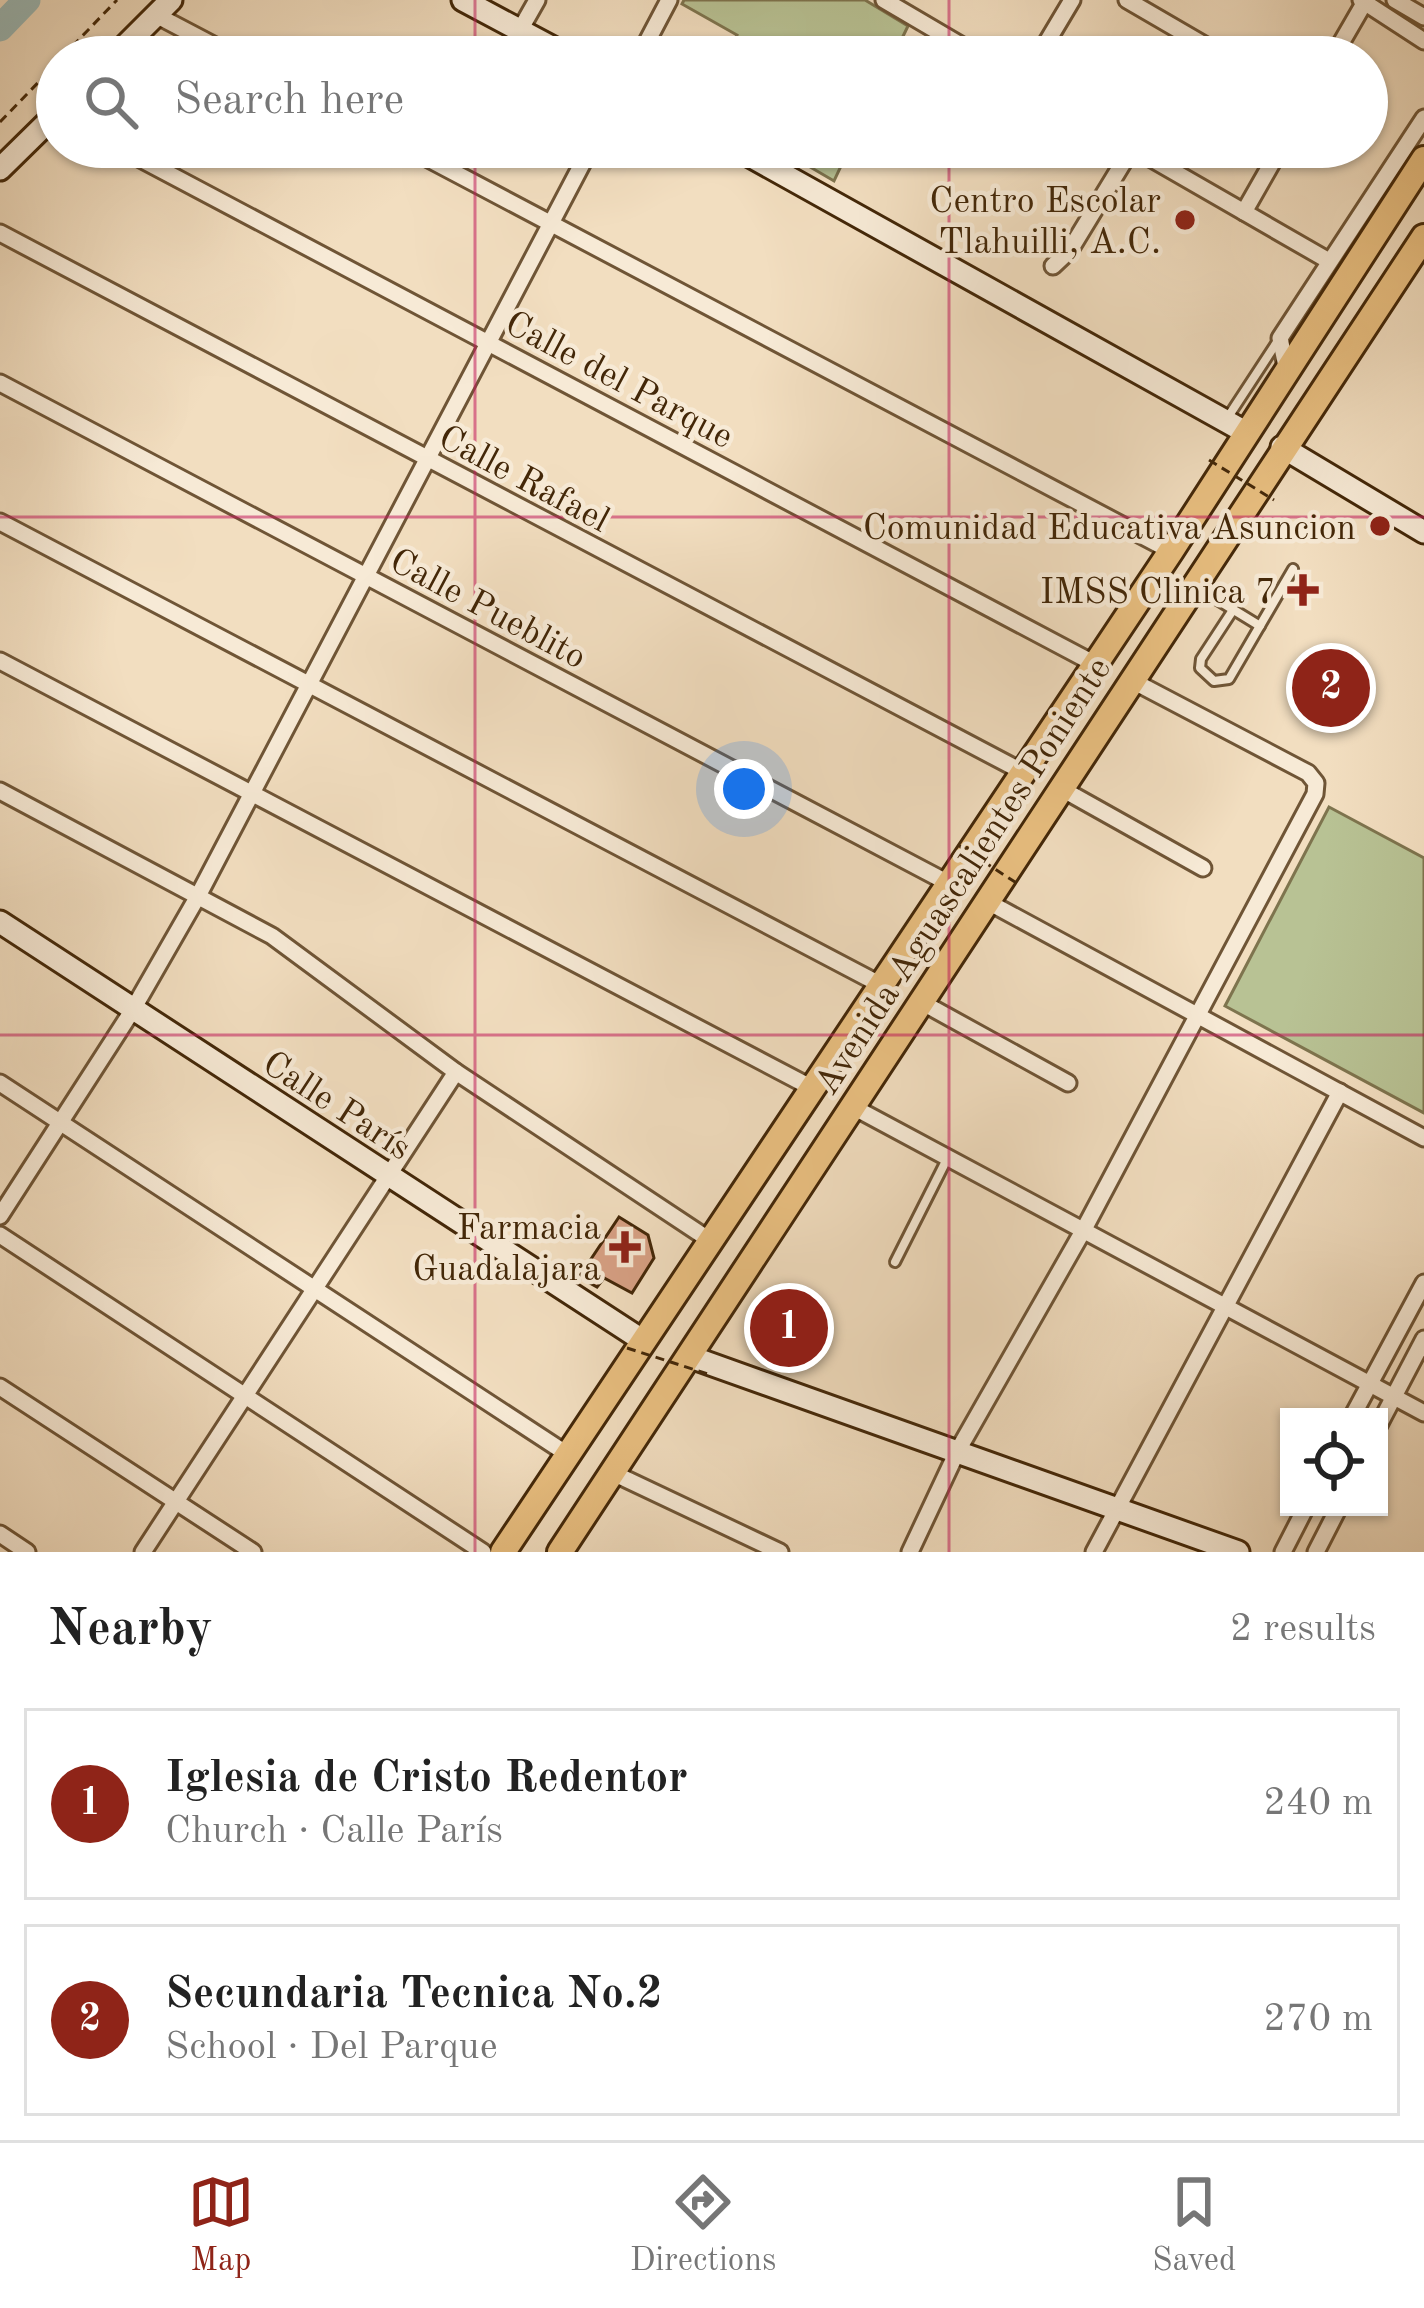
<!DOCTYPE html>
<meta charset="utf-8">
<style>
body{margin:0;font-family:"Old Standard TT",serif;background:#f6f6f6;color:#222}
.controls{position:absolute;right:36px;bottom:36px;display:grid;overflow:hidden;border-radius:0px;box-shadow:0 3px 9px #0004}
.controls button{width:108px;height:108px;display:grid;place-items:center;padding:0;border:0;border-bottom:3px solid #e0e0e0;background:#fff;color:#222;font:60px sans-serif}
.you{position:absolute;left:744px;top:789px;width:42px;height:42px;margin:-30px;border:9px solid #fff;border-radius:50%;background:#1a73e8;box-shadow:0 0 0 18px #1a73e833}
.badge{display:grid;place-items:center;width:78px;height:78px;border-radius:50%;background:#8f2418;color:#fff;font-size:39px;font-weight:700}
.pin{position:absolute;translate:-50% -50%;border:6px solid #fff;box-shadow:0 3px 12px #0006}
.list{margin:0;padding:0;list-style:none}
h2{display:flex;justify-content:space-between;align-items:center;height:156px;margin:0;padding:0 48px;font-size:51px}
h2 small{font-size:39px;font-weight:400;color:#767676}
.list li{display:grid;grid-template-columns:78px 1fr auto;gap:36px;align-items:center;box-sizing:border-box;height:192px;margin:0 24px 24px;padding:0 24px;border:3px solid #e0e0e0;border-radius:0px}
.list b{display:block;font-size:45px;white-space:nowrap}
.list p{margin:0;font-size:39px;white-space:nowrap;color:#767676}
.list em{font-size:39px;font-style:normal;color:#767676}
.icon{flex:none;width:66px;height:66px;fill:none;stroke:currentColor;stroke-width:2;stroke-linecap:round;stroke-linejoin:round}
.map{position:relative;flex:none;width:1424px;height:1552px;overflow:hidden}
.search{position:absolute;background:#fff;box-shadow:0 3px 9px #0004;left:36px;right:36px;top:36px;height:132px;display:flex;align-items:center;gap:30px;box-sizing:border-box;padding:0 42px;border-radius:66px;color:#767676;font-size:45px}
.sheet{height:588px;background:#fff}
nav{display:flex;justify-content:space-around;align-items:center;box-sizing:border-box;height:168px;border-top:3px solid #e0e0e0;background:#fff;font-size:33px;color:#767676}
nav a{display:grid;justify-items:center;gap:6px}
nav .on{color:#8f2418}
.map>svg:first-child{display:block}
.green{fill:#b8c294;stroke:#7e744e;stroke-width:3}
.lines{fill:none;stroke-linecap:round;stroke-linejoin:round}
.river{stroke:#9cbbb9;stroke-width:27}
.building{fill:#d8a185;stroke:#432708;stroke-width:3}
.lane-casing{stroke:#6f5536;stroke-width:14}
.street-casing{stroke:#6f5536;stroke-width:21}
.secondary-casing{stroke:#432708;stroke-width:27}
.primary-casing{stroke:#432708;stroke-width:30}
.path{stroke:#432708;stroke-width:3;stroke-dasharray:9 6;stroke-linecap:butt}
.lane{stroke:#f7ead6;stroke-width:8}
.street{stroke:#f7ead6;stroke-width:15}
.secondary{stroke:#f7ead6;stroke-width:21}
.primary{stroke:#e9bf80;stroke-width:24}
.path-bridge{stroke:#432708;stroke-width:3;stroke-dasharray:9 6;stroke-linecap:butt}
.grid{fill:none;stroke:#c2185b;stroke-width:3;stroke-opacity:0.55}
.poi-dot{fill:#8f2418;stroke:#f7ead6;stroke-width:4.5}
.labels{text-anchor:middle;stroke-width:9;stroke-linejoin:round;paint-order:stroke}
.poi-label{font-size:36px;fill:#432708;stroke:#f7ead6;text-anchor:end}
.street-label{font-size:36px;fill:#432708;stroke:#f7ead6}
</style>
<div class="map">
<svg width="1424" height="1552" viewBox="0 0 1424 1552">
<rect width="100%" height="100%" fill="#f2dec0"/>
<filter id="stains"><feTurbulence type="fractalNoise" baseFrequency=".00167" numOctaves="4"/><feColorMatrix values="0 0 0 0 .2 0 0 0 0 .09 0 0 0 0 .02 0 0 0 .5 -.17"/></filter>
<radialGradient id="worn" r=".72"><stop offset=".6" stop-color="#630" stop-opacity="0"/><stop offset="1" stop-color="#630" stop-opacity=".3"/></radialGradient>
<g class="green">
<path d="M684 0H865L908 26 893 57H726L737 35 682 4Z"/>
<path d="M776 147H850L834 181Z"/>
<path d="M1329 807 1424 858V1113L1225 1006Z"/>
</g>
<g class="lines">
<path class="river" d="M0 28 27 0"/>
</g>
<path class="building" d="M619 1217 648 1235 654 1258 632 1293 604 1278 597 1287 579 1277Z"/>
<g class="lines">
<g class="lane-casing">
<g id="lane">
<path d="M1228 417 1279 339"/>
<path d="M1198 588 1260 626"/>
<path d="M1233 610 1201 659 1200 668 1214 681 1229 679 1293 569"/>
<path d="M895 1262 947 1159"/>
</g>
</g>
<g class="street-casing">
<g id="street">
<path d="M884 0 981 57"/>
<path d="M1127 0 1225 57"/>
<path d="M1361 0 1424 41"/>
<path d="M1395 0 1424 17"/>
<path d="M156 15 236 57"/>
<path d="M520 30 537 0"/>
<path d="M639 57 669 0"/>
<path d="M1038 57 1072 0"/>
<path d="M1333 57 1366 0"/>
<path d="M118 147 1095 664"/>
<path d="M406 147 1171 551"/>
<path d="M1131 147 1329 261"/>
<path d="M1244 212 1281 147"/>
<path d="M0 233 1023 772"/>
<path d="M1053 266 1070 250 1132 148"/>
<path d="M1287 371 1280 338 1424 118"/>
<path d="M0 383 950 884"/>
<path d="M0 522 883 986"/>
<path d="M0 661 814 1089"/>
<path d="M1062 789 1203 868"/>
<path d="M0 791 272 936 456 1072 711 1241"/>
<path d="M990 903 1424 1138"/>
<path d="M923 1003 1068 1083"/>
<path d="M0 1083 567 1454"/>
<path d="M855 1108 1424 1413"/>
<path d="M0 1216 132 1011 198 896 591 147"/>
<path d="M0 1235 483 1552"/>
<path d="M0 1387 253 1552"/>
<path d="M1352 1417 1424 1283"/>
<path d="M1379 1425 1424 1339"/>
<path d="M613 1473 780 1552"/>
<path d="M0 1534 27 1552"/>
<path d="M143 1552 456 1072"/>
<path d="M910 1552 957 1452 1083 1231 1315 794 1316 783 1308 773 1129 679"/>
<path d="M1094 1552 1340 1092"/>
<path d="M1283 1552 1306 1507"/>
<path d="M1316 1552 1339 1507"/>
</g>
</g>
<g class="secondary-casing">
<g id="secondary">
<path d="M463 0 570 57"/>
<path d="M114 57 171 0"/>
<path d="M734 147 1247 433"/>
<path d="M0 169 57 113"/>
<path d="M1282 447 1424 532"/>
<path d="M0 922 642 1340"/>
<path d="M688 1356 1238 1552"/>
</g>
</g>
<g class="primary-casing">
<g id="primary">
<path d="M503 1552 1171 551 1424 159"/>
<path d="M560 1552 1424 237"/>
</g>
</g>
<g class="path">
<path d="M62 57 117 0"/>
<path d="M0 122 57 63"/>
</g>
<use href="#lane" class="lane"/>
<use href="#street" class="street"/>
<use href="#secondary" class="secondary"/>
<use href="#primary" class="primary"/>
<g class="path-bridge">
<path d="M1209 460 1274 500"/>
<path d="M958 845 1018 884"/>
<path d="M627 1348 711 1375"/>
</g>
</g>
<path class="grid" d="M475 0V57M949 0V57M475 147V1552M949 147V1552M0 517H1424M0 1035H1424"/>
<g class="poi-dot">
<circle cx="1185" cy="220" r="12"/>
<circle cx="1380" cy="526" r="12"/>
<path d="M1297 572h12v12h12v12h-12v12h-12v-12h-12v-12h12z"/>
<path d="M619 1229h12v12h12v12h-12v12h-12v-12h-12v-12h12z"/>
</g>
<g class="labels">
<g class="poi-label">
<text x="1161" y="212">Centro Escolar<tspan x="1161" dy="41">Tlahuilli, A.C.</tspan></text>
<text x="1356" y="539">Comunidad Educativa Asuncion</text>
<text x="1276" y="603">IMSS Clinica 7</text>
<text x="601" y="1239">Farmacia<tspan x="601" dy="41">Guadalajara</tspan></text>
</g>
<g class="street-label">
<text transform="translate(620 378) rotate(28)" y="13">Calle del Parque</text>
<text transform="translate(525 477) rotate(28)" y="13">Calle Rafael</text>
<text transform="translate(489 607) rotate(28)" y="13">Calle Pueblito</text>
<text transform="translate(961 875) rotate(-57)" y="13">Avenida Aguascalientes Poniente</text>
<text transform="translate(338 1104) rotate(33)" y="13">Calle París</text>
</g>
</g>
<rect width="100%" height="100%" filter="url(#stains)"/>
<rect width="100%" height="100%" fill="url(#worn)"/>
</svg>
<div class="controls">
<button><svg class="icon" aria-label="locate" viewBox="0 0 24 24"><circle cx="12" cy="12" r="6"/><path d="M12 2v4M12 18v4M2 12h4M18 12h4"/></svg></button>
</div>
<div class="you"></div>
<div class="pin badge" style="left:789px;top:1328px">1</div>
<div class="pin badge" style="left:1331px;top:688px">2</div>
<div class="search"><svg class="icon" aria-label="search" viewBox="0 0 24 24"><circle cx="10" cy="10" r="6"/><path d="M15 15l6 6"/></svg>Search here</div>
</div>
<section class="sheet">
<h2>Nearby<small>2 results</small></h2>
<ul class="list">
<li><span class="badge">1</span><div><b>Iglesia de Cristo Redentor</b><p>Church · Calle París</p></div><em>240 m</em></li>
<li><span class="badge">2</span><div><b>Secundaria Tecnica No.2</b><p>School · Del Parque</p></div><em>270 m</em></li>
</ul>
</section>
<nav>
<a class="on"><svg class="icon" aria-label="map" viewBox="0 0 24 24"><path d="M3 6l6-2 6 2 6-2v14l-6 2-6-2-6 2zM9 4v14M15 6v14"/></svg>Map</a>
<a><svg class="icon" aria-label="directions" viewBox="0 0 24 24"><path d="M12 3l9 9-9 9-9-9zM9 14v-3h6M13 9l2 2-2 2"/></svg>Directions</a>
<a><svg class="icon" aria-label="saved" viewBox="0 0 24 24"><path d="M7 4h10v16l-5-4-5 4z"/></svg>Saved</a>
</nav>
